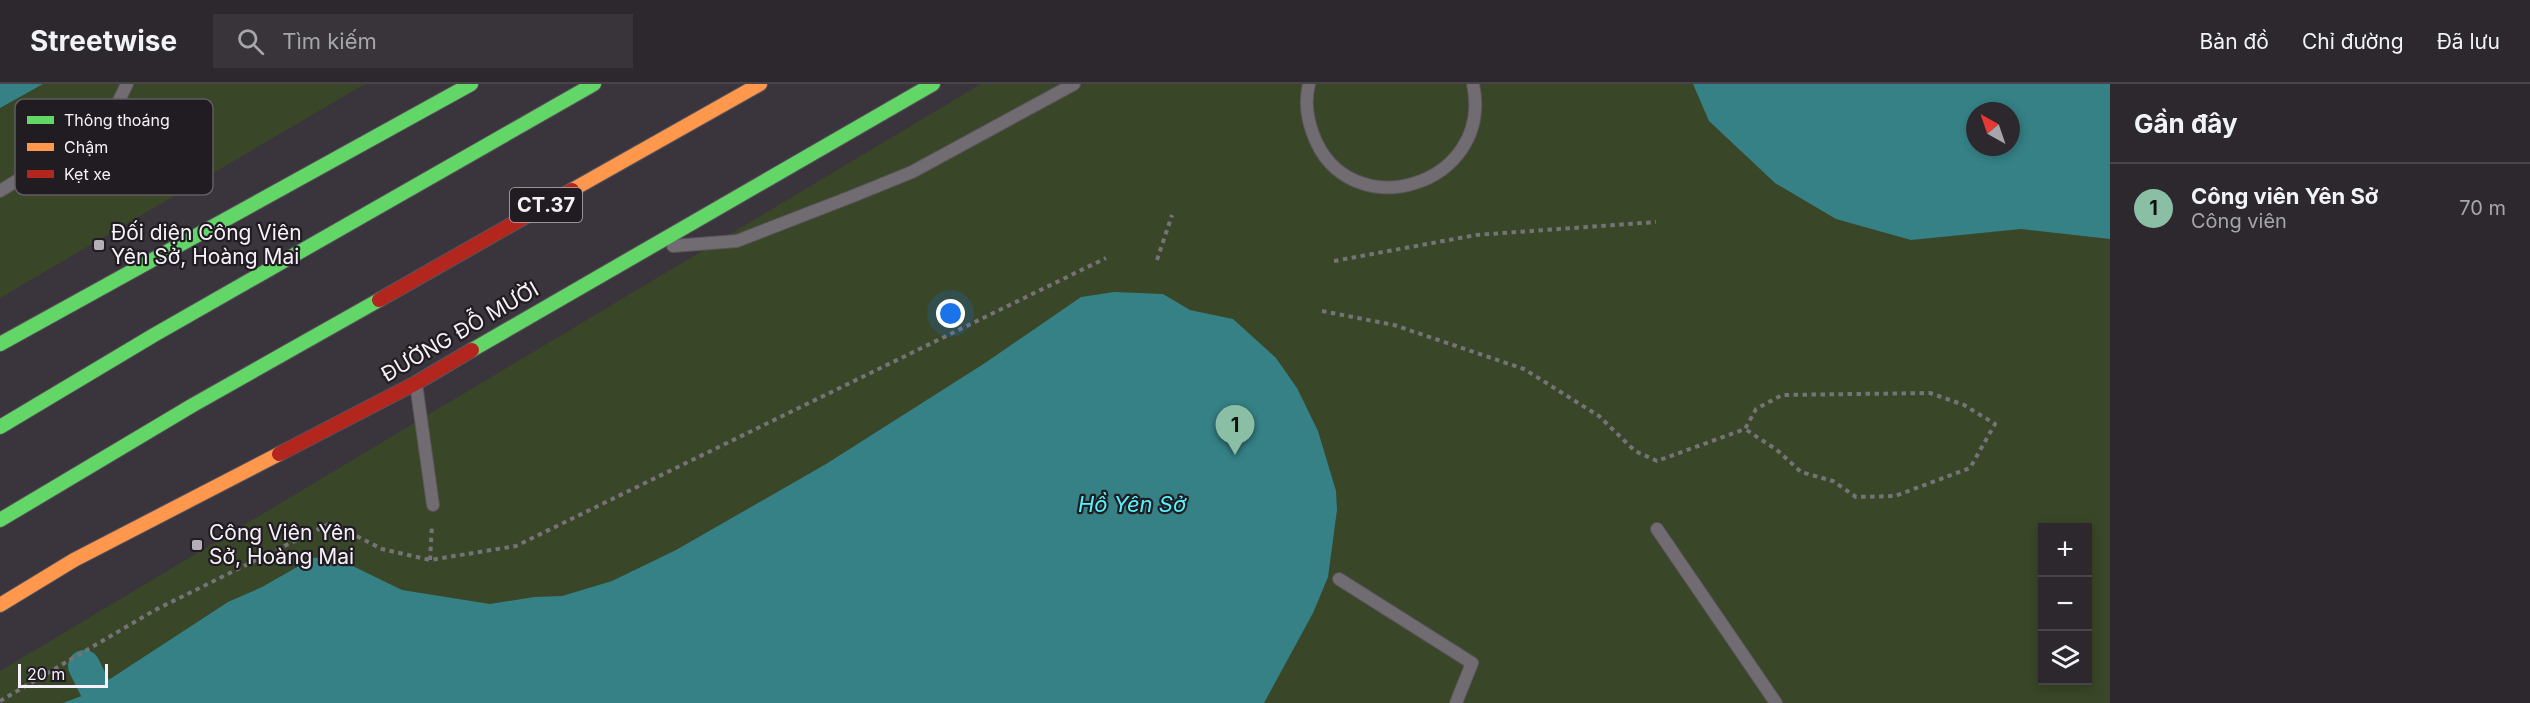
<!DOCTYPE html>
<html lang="vi">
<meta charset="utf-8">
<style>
body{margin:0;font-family:Inter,sans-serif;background:#383439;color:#f1f3f6}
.controls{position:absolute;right:18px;bottom:18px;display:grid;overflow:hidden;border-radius:0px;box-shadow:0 3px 9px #0003}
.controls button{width:54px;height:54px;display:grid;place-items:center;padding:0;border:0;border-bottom:2px solid #484449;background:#2c282d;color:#f1f3f6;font:30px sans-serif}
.compass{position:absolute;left:1966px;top:18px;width:54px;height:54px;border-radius:50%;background:#2c282d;box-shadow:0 3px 9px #0003;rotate:320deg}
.scale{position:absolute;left:18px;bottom:15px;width:90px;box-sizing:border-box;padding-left:6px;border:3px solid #f6f1f9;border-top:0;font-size:16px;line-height:21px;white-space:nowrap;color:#f6f1f9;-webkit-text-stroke:4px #201c21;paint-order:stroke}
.you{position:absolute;left:951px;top:230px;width:21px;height:21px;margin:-15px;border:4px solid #fff;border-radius:50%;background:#1a73e8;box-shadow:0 0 0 9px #1a73e833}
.badge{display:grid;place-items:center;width:39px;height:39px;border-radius:50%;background:#8abfa5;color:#111;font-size:20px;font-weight:700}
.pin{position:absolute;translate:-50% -50px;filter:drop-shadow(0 2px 3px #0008)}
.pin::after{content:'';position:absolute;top:32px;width:21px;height:18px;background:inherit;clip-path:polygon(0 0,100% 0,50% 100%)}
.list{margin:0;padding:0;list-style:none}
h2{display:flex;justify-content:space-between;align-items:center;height:78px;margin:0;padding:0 24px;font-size:26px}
h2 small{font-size:20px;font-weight:400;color:#a6a6aa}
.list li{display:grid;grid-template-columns:39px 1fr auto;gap:18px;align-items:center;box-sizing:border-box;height:90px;padding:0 24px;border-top:2px solid #484449}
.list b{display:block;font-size:22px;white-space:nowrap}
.list p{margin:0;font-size:20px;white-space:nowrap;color:#a6a6aa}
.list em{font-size:20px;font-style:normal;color:#a6a6aa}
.icon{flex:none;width:33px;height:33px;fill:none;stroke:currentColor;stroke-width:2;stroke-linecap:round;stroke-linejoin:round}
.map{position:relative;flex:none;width:2110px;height:619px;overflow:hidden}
header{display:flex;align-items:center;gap:36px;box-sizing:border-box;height:84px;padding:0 30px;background:#2c282d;border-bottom:2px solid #484449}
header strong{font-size:28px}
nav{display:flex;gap:33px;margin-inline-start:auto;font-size:21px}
.search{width:420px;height:54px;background:#383439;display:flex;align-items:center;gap:15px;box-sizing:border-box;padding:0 21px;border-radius:0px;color:#a6a6aa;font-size:22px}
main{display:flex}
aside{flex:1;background:#2c282d}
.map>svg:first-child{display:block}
.green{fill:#394627;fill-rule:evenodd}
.water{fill:#358186;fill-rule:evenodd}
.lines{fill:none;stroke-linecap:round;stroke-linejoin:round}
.canal{stroke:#358186;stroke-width:32}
.lane-casing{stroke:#58545a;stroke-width:14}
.fast-casing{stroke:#58545a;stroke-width:16}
.slow-casing{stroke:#58545a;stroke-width:16}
.jam-casing{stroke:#58545a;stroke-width:16}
.path{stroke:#767378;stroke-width:4;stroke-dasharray:4.5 4.5;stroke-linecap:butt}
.lane{stroke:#706c72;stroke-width:12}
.fast{stroke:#63d668;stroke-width:14}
.slow{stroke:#ff974d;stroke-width:14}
.jam{stroke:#b3261e;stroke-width:14}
.poi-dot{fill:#b4afb7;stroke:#201c21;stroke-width:2}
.labels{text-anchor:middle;stroke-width:4.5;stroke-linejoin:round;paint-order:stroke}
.shield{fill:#201c21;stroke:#b6b1b8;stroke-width:1.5}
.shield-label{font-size:20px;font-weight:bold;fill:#f6f1f9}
.poi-label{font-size:21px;fill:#f6f1f9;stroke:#201c21;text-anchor:start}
.street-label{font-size:21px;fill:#f6f1f9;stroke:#201c21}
.water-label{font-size:22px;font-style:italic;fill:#56f2fd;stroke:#201c21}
.key{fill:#201c21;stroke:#605c62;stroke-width:1.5}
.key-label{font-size:16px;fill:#f6f1f9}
</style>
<header>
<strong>Streetwise</strong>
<div class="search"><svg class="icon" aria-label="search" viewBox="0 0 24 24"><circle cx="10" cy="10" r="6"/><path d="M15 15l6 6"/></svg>Tìm kiếm</div>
<nav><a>Bản đồ</a><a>Chỉ đường</a><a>Đã lưu</a></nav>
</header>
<main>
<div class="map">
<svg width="2110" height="619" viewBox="0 0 2110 619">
<rect width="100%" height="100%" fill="#3a353c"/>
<g class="green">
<path d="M0 0H365L0 214Z"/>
<path d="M981 0H2110V619H0V587ZM1975 27H2011V63H1975ZM2042 444H2088V596H2042Z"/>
</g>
<g class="water">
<path d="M0 0H43L0 24Z"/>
<path d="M1693 0H2110V155L2021 145 1911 156 1836 135 1775 99 1709 37ZM1975 27H2011V63H1975Z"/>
<path d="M1114 208 1163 210 1190 226 1233 235 1276 274 1297 304 1318 347 1336 407 1337 426 1328 493 1313 529 1264 619H63L87 610 228 518 262 503 313 474 332 472 402 506 490 520 534 513 562 512 612 497 676 466 826 380 985 279 1081 213Z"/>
</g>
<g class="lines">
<path class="canal" d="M84 582 95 604"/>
<g class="lane-casing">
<g id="lane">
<path d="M1309 0C1305 16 1307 34 1313 50 1348 146 1495 102 1473 0"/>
<path d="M0 107 88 53 112 31 127 0"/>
<path d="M673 162 737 157 853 112 912 88 1074 0"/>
<path d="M416 300 433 421"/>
<path d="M1657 445 1776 619"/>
<path d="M1339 495 1472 579 1456 619"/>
</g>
</g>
<g class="fast-casing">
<g id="fast">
<path d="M0 260 471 0"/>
<path d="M472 266 933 0"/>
<path d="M0 343 154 251 594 0"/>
<path d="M0 436 193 321 379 216"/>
</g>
</g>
<g class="slow-casing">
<g id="slow">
<path d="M572 106 760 0"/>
<path d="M0 521 74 476 279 370"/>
</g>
</g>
<g class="jam-casing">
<g id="jam">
<path d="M379 216 572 106"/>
<path d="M279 370 416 299 472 266"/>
</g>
</g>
<g class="path">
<path d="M1157 176 1172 131"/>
<path d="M1334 177 1476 151 1656 138"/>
<path d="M1322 227 1394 241 1524 285 1599 332 1635 367 1657 377 1745 345 1756 325 1782 311 1930 309 1964 321 1995 340 1970 384 1895 412 1856 413 1833 397 1801 388 1777 366 1745 345"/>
<path d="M430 476 432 441"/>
<path d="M0 617 155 526 331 439 382 465 430 476 516 462 1106 174"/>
</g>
<use href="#lane" class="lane"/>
<use href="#fast" class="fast"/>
<use href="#slow" class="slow"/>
<use href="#jam" class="jam"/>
</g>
<g class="poi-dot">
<rect x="93" y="155" width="12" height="12" rx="3"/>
<rect x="191" y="455" width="12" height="12" rx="3"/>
</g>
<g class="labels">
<rect class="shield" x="510" y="104" width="72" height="34" rx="4.5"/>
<g class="shield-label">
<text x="546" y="128">CT.37</text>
</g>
<g class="poi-label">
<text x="111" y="156">Đối diện Công Viên<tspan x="111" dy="24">Yên Sở, Hoàng Mai</tspan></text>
<text x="209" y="456">Công Viên Yên<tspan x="209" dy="24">Sở, Hoàng Mai</tspan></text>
</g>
<g class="street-label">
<text transform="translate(460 248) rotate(-30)" y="7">ĐƯỜNG ĐỖ MƯỜI</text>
</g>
<g class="water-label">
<text x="1132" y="428">Hồ Yên Sở</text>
</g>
</g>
<rect x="15" y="15" width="198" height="96" rx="9" class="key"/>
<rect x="27" y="32" width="27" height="8" fill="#63d668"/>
<rect x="27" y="59" width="27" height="8" fill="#ff974d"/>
<rect x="27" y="86" width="27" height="8" fill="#b3261e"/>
<g class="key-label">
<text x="64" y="42">Thông thoáng</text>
<text x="64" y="69">Chậm</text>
<text x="64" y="96">Kẹt xe</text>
</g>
</svg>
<div class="controls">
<button>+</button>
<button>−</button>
<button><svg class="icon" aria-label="layers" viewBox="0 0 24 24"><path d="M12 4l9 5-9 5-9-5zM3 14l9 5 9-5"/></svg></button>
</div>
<svg class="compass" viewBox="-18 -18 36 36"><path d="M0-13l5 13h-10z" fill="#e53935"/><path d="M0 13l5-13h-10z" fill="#a6a6aa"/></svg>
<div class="scale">20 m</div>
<div class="you"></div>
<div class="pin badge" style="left:1235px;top:371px">1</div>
</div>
<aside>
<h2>Gần đây<small></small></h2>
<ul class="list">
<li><span class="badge">1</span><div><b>Công viên Yên Sở</b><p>Công viên</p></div><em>70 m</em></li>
</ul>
</aside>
</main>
